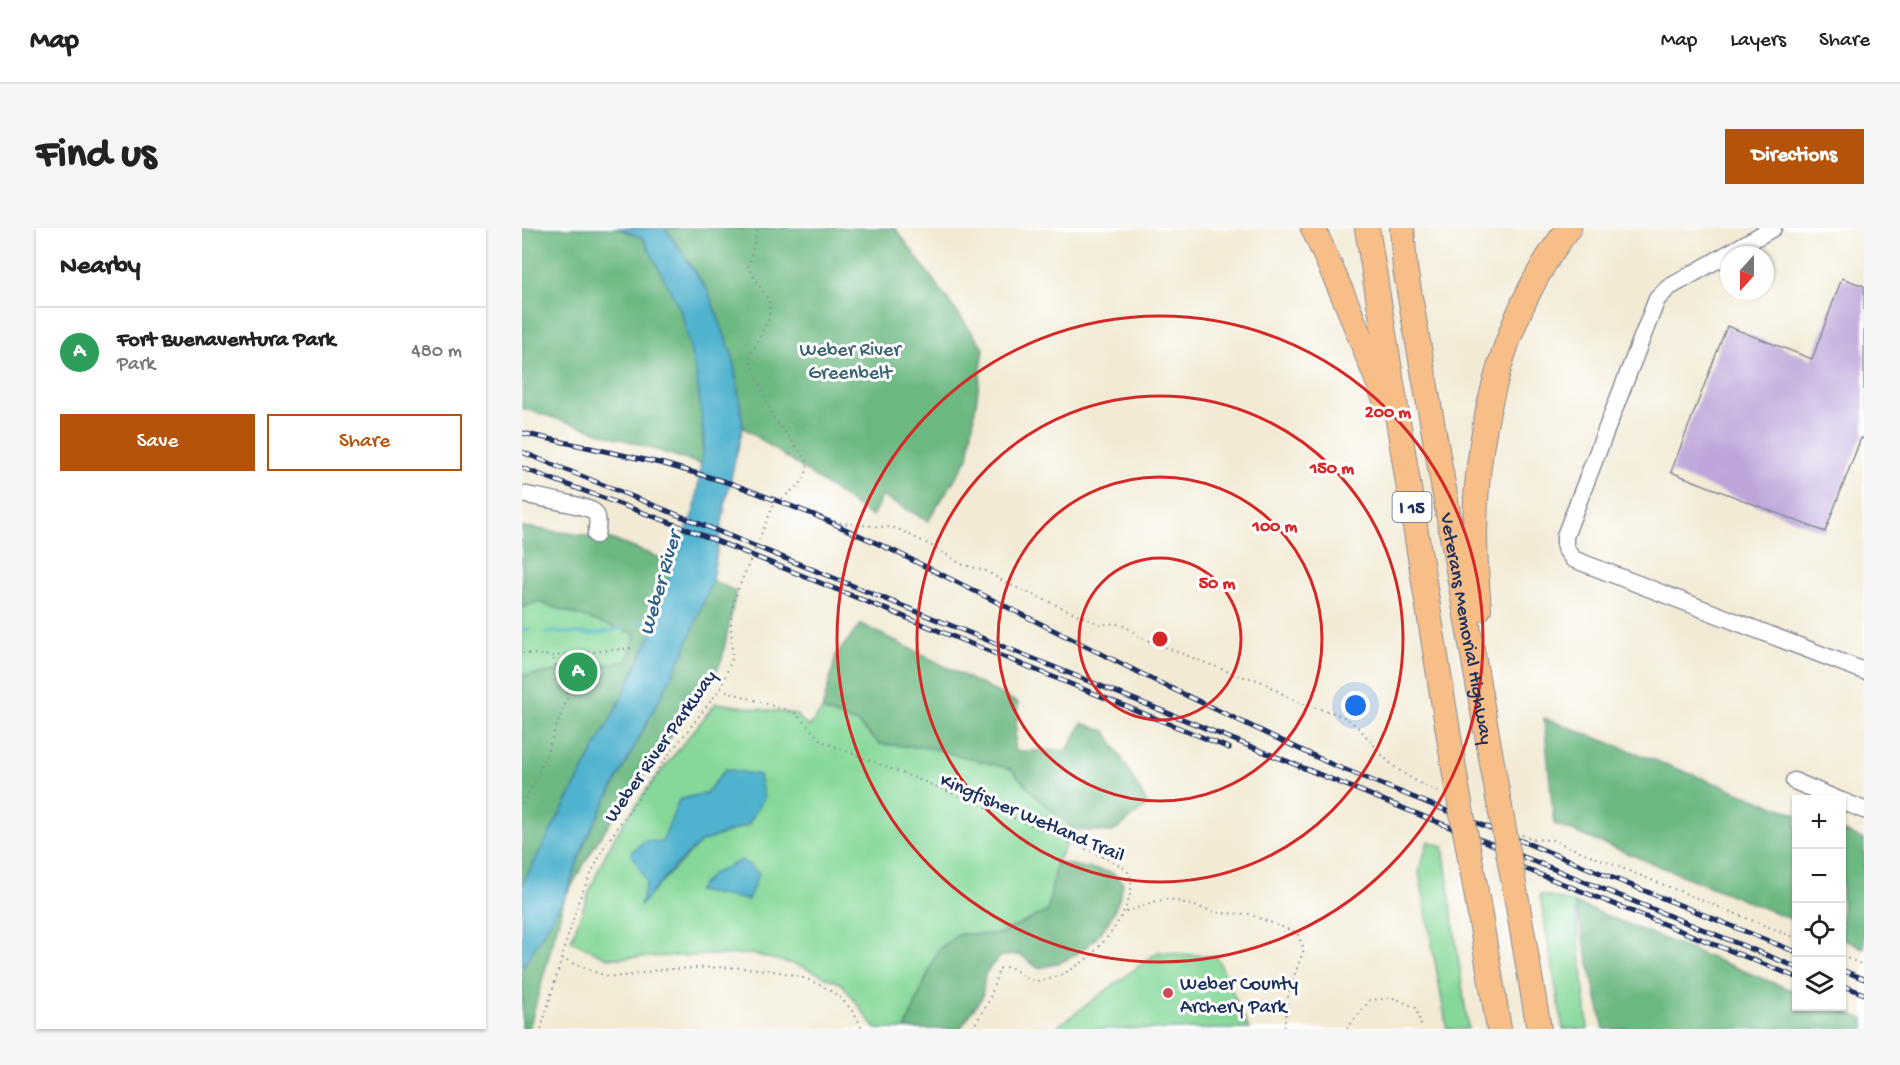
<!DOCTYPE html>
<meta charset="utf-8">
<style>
body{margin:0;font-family:"Gochi Hand",sans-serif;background:#f6f6f6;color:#222}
.controls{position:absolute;right:18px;bottom:18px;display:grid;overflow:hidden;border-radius:0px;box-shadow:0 2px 4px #0004}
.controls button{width:54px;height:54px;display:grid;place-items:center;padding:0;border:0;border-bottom:2px solid #e0e0e0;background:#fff;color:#222;font:30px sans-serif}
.compass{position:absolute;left:1198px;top:18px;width:54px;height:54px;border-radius:50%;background:#fff;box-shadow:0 2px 4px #0004;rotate:201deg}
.you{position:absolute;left:834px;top:478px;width:21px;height:21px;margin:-15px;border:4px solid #fff;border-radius:50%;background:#1a73e8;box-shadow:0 0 0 9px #1a73e833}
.badge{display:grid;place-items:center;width:39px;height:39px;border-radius:50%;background:#b45309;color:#fff;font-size:20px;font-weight:700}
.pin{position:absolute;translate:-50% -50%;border:3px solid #fff;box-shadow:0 2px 6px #0006}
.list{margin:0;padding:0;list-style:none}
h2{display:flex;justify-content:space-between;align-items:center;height:78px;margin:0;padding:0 24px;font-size:26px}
h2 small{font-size:20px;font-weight:400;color:#767676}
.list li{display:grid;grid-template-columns:39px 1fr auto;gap:18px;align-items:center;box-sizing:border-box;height:90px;padding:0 24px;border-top:2px solid #e0e0e0}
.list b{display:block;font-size:22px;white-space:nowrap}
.list p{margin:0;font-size:20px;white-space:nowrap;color:#767676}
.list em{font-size:20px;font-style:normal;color:#767676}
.actions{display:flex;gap:12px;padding:18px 24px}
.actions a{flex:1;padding:14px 0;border:2px solid #b45309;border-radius:0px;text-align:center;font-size:21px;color:#b45309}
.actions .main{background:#b45309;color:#fff}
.icon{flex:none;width:33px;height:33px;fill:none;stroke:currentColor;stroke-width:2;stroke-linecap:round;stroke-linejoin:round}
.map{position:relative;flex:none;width:1342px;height:801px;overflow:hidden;border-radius:0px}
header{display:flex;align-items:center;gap:36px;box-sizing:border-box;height:84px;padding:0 30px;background:#fff;border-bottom:2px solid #e0e0e0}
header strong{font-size:28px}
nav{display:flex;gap:33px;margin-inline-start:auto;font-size:21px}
.intro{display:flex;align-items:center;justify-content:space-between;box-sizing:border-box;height:144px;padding:0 36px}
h1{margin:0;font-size:42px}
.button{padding:15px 27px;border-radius:0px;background:#b45309;color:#fff;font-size:21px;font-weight:700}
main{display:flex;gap:36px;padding:0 36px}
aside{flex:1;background:#fff;border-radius:0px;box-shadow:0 2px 4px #0004}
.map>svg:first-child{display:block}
.green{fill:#86d899;stroke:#50847c;stroke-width:1.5;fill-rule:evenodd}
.forest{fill:#6cb881;stroke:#447470;stroke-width:1.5}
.water{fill:#4fb2ce;stroke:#357096;stroke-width:1.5}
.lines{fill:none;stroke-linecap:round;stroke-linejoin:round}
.stream{stroke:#4fb2ce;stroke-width:3}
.building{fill:#bda5da}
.minor-casing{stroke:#868c99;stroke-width:19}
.highway-casing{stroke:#868c99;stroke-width:26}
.path{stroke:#868c99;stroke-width:2;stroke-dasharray:1.5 4.5;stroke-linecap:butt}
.minor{stroke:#fff;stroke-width:16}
.highway{stroke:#f7be88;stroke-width:24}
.rail-casing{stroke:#1b2f5e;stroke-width:5}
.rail{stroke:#fff;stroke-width:3;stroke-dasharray:9;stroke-linecap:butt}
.highway-bridge-casing{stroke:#868c99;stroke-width:26;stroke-linecap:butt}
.highway-bridge{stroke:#f7be88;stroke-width:24}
.ring{fill:none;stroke:#d62828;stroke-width:3}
.poi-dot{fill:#d1495b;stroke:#fff;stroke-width:2}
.labels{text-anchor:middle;stroke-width:6;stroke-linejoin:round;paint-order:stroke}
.shield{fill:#fff;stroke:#5f6d8e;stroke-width:1.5}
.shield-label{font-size:18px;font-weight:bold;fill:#1b2f5e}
.park-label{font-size:20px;fill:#3b6270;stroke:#fff}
.street-label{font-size:20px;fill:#1b2f5e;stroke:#fff}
.poi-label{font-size:20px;fill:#1b2f5e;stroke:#fff;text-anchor:start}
.water-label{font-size:21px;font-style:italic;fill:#2d5d85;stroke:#fff}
.centre{fill:#d62828;stroke:#fff;stroke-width:3}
.ring-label{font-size:18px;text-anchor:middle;font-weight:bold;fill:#d62828;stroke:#fff;stroke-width:6;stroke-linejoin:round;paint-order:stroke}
</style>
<header>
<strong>Map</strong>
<nav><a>Map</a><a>Layers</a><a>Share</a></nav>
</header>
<div class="intro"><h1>Find us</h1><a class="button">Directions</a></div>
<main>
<aside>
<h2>Nearby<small></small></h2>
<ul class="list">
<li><span class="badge" style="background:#2e9e5b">A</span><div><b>Fort Buenaventura Park</b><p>Park</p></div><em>480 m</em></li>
</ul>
<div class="actions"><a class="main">Save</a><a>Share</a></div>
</aside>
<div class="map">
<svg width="1342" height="801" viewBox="0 0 1342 801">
<rect width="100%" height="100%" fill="#fff"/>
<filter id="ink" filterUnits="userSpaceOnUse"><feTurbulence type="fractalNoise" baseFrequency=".0167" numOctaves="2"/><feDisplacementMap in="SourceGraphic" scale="12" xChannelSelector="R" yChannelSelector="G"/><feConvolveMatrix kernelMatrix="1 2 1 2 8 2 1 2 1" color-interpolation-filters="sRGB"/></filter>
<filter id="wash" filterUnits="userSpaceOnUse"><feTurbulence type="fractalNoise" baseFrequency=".008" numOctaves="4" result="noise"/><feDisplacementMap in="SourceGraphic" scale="24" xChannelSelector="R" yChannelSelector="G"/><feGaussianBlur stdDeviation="1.35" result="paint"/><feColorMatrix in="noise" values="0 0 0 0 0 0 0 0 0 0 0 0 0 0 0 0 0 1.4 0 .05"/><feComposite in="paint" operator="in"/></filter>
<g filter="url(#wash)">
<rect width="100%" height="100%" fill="#f2ead4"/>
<g class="green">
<path d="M0 299 88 311 151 335 130 405 0 657Z"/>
<path d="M194 475 273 486 287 499 300 482 335 495 358 516 409 520 489 541 517 571 553 602 534 634 526 683 477 706H437L416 722 383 801H354L320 756 279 738 231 726 86 730 49 713C62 678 75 639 94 607 123 560 160 518 194 475ZM204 541 226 597 179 614 118 676 157 572 184 565Z"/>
<path d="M906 613 921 618 946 801H925L897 644Z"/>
<path d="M1018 666 1053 675 1066 801H1041Z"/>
<path d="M636 724 695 729 727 801H532Z"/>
</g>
<g class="forest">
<path d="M0 0H96L121 10C134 35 150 59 159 85 175 126 185 194 179 236L0 180Z"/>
<path d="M143 0H373L462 121 446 230 406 293 360 268 350 289 221 199 211 130 186 63Z"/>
<path d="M0 299 88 311 151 335 130 405 93 483 0 657V448L106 433 113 406 16 374 0 380Z"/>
<path d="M190 352 214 364 200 431 190 454 134 528 76 612 43 669 7 801H0V737L43 669 64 611 162 424Z"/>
<path d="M339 396 496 475 492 523 545 522 560 495 584 503 626 577 591 604 553 602 517 571 489 541 409 520 358 516 335 495 300 482 314 427Z"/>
<path d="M1022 490 1274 586V693L1032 596Z"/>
<path d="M1320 603 1342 612V720L1320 711Z"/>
<path d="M534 634 591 645 601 655C593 699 561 733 516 740L498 727 478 728 463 746 460 769 438 801H383L416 722 437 706H477L526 683Z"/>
<path d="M1053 675 1274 764V778L1311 779 1342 791V801H1082Z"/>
</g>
<g class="water">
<path d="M96 0H143L186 63 211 130 221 199 205 266 190 352 162 424 64 611 43 669 0 740V657L93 483 130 405 151 335 173 280 182 213 175 151 160 85 121 10Z"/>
<path d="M204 541 237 547 242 570 226 597 179 614 152 639 118 678 125 654 109 624 123 613 140 614 157 572 184 565Z"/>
<path d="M220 632 237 645 226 672 175 663 190 646Z"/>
</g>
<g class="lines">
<g class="stream">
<path d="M114 395 138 389"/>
<path d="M0 402 7 401"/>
<path d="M24 404 71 406 101 400"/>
</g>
</g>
<g id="blocks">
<path class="building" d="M1320 50 1342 58V211L1339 210 1303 304 1149 244 1205 98 1290 131Z"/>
</g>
</g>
<g filter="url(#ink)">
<use href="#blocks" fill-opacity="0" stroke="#868c99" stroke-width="1.5"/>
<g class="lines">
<g class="minor-casing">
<g id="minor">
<path d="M1251 0 1146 60 1135 71 1043 308V320L1051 331 1342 443"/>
<path d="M0 266C13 269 67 278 72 284 78 290 75 300 74 307"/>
<path d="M1272 553 1317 572"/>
<path d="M1320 573 1342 582"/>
</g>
</g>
<g class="highway-casing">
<g id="highway">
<path d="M791 0 824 74 862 169"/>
<path d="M845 0 935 559"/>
<path id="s1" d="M880 0 883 40 976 569"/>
<path d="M957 381C955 357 953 332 953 308 953 203 981 84 1047 0"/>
<path d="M952 652 977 801"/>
<path d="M995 673 1017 801"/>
</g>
</g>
<g class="path">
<path d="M255 274 318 295 374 300 414 320 439 336 464 343 484 355 580 397C594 393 607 398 617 409L720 449C739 449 753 463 770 471 785 479 802 481 817 487 838 495 851 519 867 534 880 546 901 557 918 565"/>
<path d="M0 425 30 428 109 420"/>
<path d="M198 461 273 485 300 513C337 529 597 628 606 644 621 670 580 721 559 735 547 744 523 756 508 752 496 748 492 734 477 741L467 773 450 801"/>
<path d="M0 576 14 552 46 468 30 428"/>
<path d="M1000 607 1010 611 1030 612 1274 710"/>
<path d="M604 684 634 673 648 671 697 685 727 686 775 705 782 721 767 762 762 801"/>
<path d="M1320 728 1342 737"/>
<path d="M39 731C55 736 71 745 87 748 103 750 121 744 137 742 200 738 312 729 340 801"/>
<path d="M19 801 57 671 82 619 142 533 198 461 210 431 209 392 212 371 251 278 279 255 284 246 286 234 251 189 227 130 247 90 248 75 226 39 236 0"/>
<path d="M825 801 848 772 873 770 894 780 900 801"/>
</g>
<use href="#minor" class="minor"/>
<use href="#highway" class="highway"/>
<g class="rail-casing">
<g id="rail">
<path d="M0 205 142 236 211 256 290 286 372 323 636 454 809 536 1274 724"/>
<path d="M0 224 1274 739"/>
<path d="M0 240 160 299 707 520"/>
<path d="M979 631 1274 749"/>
<path d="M1320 742 1342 751"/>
<path d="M1320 757 1342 766"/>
</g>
</g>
<use href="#rail" class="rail"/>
<g class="highway-bridge-casing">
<g id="highway-bridge">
<path d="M935 559 952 652"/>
<path d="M976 569 995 673"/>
</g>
</g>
<use href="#highway-bridge" class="highway-bridge"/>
</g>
</g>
<g class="ring">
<circle cx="638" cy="411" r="81"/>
<circle cx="638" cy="411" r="162"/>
<circle cx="638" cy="411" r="243"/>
<circle cx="638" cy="411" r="323"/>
</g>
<circle class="poi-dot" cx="646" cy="765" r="6"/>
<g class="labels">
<rect class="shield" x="870.5" y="264" width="39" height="30" rx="4.5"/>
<g class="shield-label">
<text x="890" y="285">I 15</text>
</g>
<g class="park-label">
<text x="328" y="127">Weber River<tspan x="328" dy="23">Greenbelt</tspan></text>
</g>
<g class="street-label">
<text dy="7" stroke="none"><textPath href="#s1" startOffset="406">Veterans Memorial Highway</textPath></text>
<text transform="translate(137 517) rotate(-55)" y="7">Weber River Parkway</text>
<text transform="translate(511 588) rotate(23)" y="7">Kingfisher Wetland Trail</text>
</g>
<g class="poi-label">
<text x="658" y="761">Weber County<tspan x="658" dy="23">Archery Park</tspan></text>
</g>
<g class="water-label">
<text transform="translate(137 355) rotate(-74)" y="7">Weber River</text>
</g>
</g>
<circle cx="638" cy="411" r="9" class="centre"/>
<g class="ring-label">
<text x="866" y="189">200 m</text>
<text x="810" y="245">150 m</text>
<text x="753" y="303">100 m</text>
<text x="695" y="360">50 m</text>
</g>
</svg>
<div class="controls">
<button>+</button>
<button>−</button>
<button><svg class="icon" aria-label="locate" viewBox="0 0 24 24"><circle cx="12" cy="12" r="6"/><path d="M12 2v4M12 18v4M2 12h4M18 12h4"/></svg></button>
<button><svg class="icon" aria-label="layers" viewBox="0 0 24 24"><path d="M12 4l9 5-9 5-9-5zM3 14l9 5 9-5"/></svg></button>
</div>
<svg class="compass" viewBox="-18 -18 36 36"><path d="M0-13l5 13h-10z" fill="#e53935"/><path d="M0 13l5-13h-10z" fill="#767676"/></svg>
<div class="you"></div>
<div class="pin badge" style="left:56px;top:444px;background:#2e9e5b">A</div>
</div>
</main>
